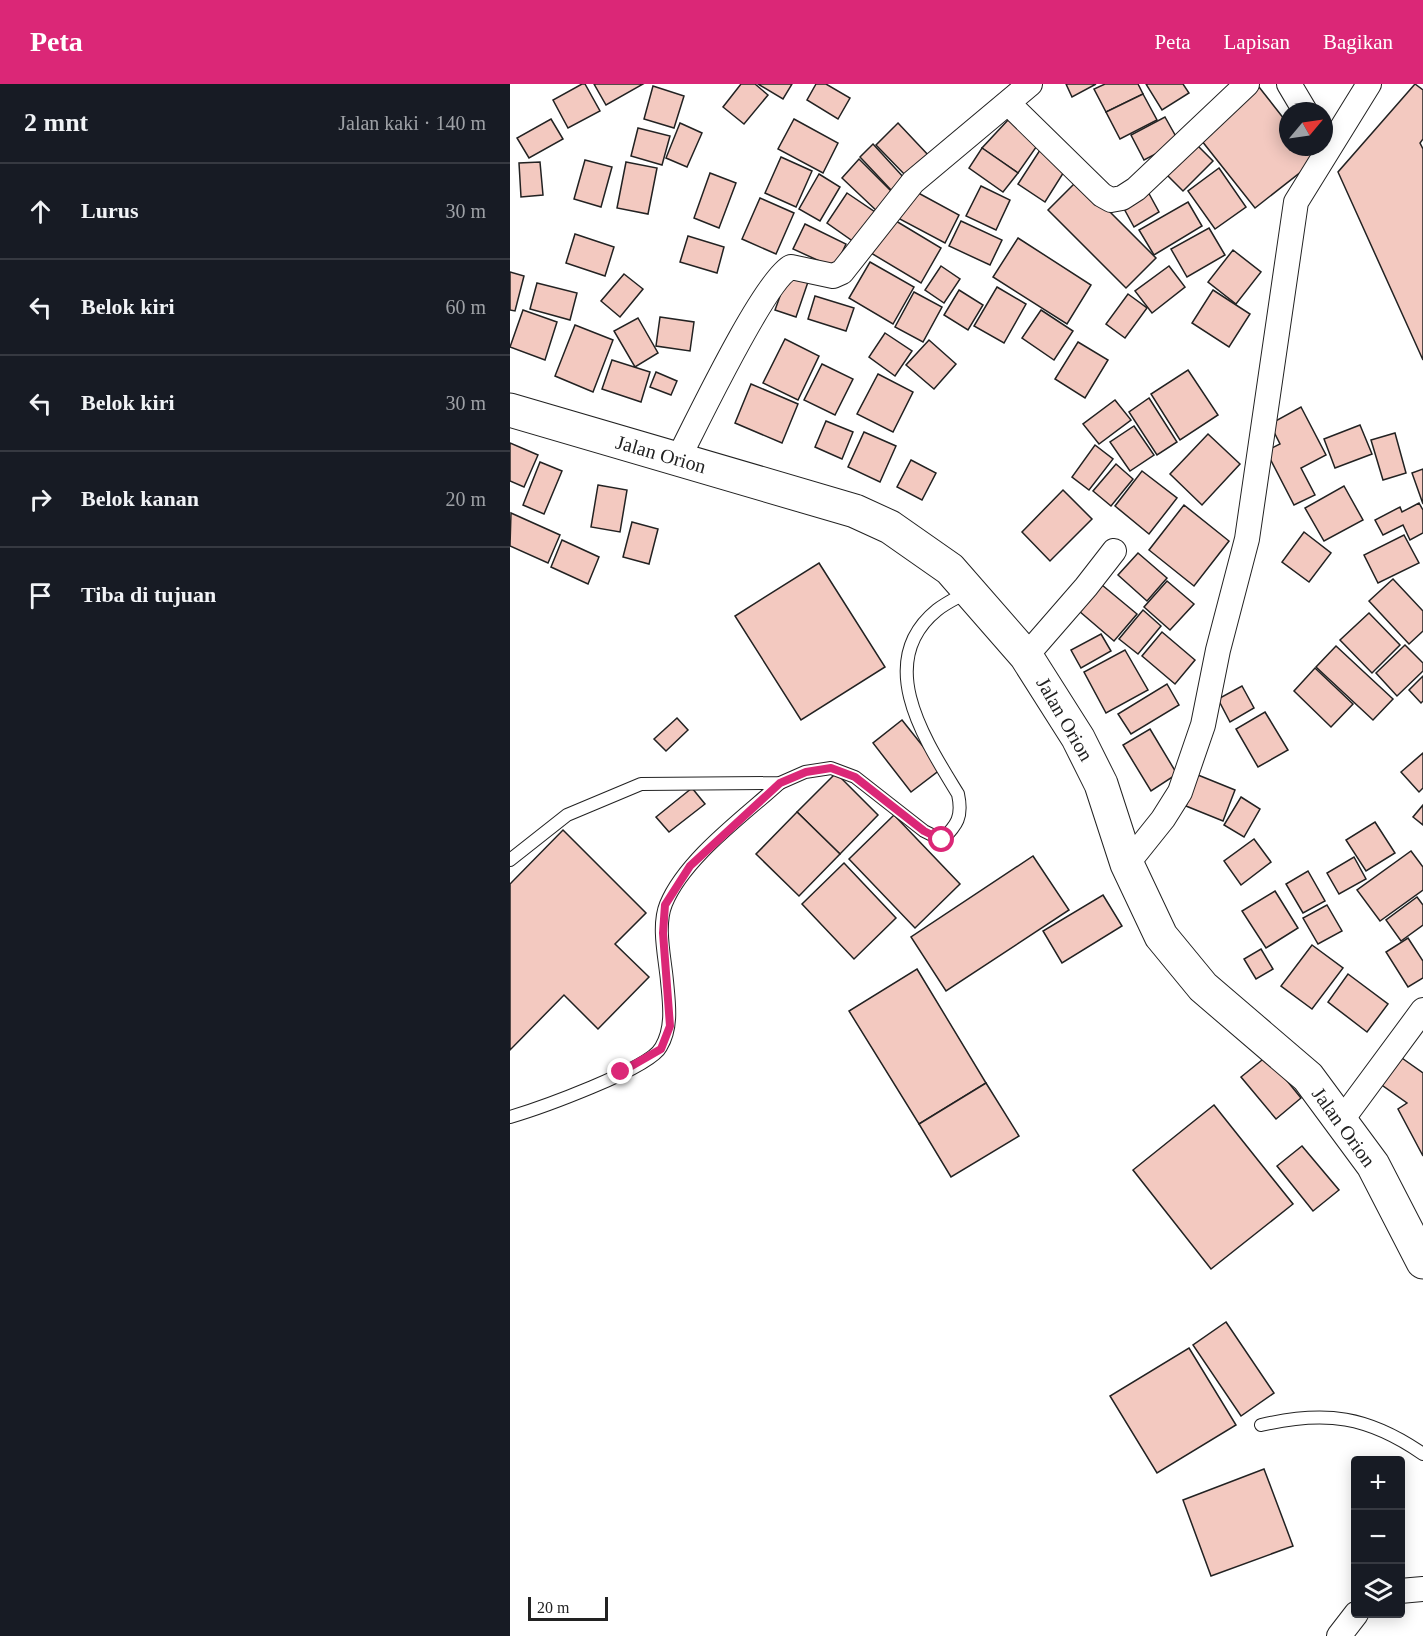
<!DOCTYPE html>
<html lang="id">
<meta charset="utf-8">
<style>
body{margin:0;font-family:Georgia,serif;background:#242831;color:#f1f3f6}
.controls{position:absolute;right:18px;bottom:18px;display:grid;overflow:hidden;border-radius:6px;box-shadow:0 3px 15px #0003}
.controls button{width:54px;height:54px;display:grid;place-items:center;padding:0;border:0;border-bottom:2px solid #363941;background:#171b24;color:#f1f3f6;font:30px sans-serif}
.compass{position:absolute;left:769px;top:18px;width:54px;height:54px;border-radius:50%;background:#171b24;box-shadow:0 3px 15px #0003;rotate:61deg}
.scale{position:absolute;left:18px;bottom:15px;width:80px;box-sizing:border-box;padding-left:6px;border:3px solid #222;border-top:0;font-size:16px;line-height:21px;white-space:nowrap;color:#222;-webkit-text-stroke:4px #fff;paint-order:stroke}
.stop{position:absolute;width:18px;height:18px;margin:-14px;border:4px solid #db2777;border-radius:50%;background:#fff}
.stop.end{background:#db2777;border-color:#fff;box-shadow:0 2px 6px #0008}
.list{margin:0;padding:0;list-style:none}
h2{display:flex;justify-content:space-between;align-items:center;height:78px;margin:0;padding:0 24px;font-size:26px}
h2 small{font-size:20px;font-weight:400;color:#9ea1a6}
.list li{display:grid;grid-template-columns:39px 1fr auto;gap:18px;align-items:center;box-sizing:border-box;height:96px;padding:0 24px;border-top:2px solid #363941}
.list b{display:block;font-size:22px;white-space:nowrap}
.list em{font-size:20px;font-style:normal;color:#9ea1a6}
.icon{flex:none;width:33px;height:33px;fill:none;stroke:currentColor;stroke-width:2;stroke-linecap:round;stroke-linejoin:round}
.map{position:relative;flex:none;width:913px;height:1552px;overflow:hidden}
header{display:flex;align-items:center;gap:36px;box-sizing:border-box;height:84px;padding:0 30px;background:#db2777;color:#fff}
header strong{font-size:28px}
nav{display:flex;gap:33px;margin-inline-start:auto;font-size:21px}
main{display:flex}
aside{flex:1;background:#171b24}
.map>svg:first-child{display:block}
.building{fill:#f3c9c0;stroke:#222;stroke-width:1.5}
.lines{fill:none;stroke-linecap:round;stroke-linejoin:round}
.lane-casing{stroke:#222;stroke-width:14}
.street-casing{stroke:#222;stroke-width:26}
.highway-casing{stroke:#222;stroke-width:35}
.lane{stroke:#fff;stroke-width:12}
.street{stroke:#fff;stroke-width:24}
.highway{stroke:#fff;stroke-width:33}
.route{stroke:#db2777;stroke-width:8}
.labels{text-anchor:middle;stroke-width:4.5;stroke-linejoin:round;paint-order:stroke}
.street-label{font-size:20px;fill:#222;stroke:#fff}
</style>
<header>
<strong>Peta</strong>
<nav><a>Peta</a><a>Lapisan</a><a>Bagikan</a></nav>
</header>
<main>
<aside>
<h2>2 mnt<small>Jalan kaki · 140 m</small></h2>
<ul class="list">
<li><svg class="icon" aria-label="ahead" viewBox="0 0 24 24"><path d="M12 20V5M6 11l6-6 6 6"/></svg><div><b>Lurus</b></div><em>30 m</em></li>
<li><svg class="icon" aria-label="left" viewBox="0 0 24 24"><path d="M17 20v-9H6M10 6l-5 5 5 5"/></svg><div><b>Belok kiri</b></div><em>60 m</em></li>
<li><svg class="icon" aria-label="left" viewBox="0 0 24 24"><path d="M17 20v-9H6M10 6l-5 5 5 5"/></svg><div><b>Belok kiri</b></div><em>30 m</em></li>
<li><svg class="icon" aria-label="right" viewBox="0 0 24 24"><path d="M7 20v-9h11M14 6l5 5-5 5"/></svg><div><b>Belok kanan</b></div><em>20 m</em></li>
<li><svg class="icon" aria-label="arrive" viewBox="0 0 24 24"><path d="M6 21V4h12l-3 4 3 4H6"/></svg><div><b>Tiba di tujuan</b></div></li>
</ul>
</aside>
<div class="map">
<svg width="913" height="1552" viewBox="0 0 913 1552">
<rect width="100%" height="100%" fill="#fff"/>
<g class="building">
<path d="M72 0H75L90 27 58 44 43 16Z"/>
<path d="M84 0H133L96 21Z"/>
<path d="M231 0H245L258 11 234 40 213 23Z"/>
<path d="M248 0H282L273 15Z"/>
<path d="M306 0H316L340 14 328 35 297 16Z"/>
<path d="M556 0H586L562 13Z"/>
<path d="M595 0H628L633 10 596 28 584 5Z"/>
<path d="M636 0H673L679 9 652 26Z"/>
<path d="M905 0 913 6V55L910 59 913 65V276L828 88Z"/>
<path d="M143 2 174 12 164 44 134 35Z"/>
<path d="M749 3 778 40V63H796L806 76 745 124 688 52Z"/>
<path d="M633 10 647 36 610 55 596 28Z"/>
<path d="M655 33 669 58 634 76 621 51Z"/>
<path d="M41 35 53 55 19 74 7 54Z"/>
<path d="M284 35 328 59 313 89 268 65Z"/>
<path d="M498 36 529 59 508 89 472 64Z"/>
<path d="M170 39 192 49 177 83 156 74Z"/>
<path d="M388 39 420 73 398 94 366 61Z"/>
<path d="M128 44 160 52 152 81 121 72Z"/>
<path d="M363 60 395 95 382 107 350 73Z"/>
<path d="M687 61 703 77 673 107 657 91Z"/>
<path d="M472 64 508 89 493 108 459 84Z"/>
<path d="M530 66 557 83 535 118 508 100Z"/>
<path d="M271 73 302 87 286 123 255 109Z"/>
<path d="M349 75 386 112 369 129 332 94Z"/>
<path d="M75 76 102 83 91 123 64 115Z"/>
<path d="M30 78 33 111 11 113 9 79Z"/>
<path d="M116 78 147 84 138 130 107 124Z"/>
<path d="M709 84 736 123 705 145 678 107Z"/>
<path d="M200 89 226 99 209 144 184 134Z"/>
<path d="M309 90 330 103 310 137 289 125Z"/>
<path d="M568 96 646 174 616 204 538 126Z"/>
<path d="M471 102 500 116 486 146 456 132Z"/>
<path d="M401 105 449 131 435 159 386 133Z"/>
<path d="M637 106 649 128 624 143 612 121Z"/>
<path d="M337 109 365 128 344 158 317 139Z"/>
<path d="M250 114 284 129 266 170 232 155Z"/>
<path d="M678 118 692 142 644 171 629 146Z"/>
<path d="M381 134 431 164 411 199 361 169Z"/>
<path d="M451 137 492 156 480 181 439 162Z"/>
<path d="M295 140 336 160 325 184 283 165Z"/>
<path d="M699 144 715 171 677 193 661 165Z"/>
<path d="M65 150 104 163 95 192 56 179Z"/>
<path d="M178 152 214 163 207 189 170 178Z"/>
<path d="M508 154 581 201 557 240 483 193Z"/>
<path d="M723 166 751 188 726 220 698 198Z"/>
<path d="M360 178 404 203 383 240 339 214Z"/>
<path d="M431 182 450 195 434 219 415 206Z"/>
<path d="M659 182 675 203 642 229 625 207Z"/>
<path d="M0 188 14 192 5 227 0 226Z"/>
<path d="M114 190 133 205 110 233 91 217Z"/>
<path d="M278 190 298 198 286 233 265 226Z"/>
<path d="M27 199 67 209 60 236 20 225Z"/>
<path d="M487 203 516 220 494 259 464 242Z"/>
<path d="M449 206 473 221 458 246 434 231Z"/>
<path d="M703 206 740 230 719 263 682 239Z"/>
<path d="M404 208 432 223 413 258 385 243Z"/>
<path d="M618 210 637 224 615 254 596 240Z"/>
<path d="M305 212 344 224 336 247 298 235Z"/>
<path d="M13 226 47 238 35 276 0 263Z"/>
<path d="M531 226 563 247 544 276 512 254Z"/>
<path d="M150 233 184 238 180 267 146 262Z"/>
<path d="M128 234 148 269 125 283 104 247Z"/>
<path d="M65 241 103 256 83 308 45 292Z"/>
<path d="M375 249 402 267 385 292 359 273Z"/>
<path d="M275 255 309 272 288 316 253 299Z"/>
<path d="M419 256 446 280 424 305 396 281Z"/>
<path d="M568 258 598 276 575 314 545 295Z"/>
<path d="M102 276 140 288 131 318 92 305Z"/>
<path d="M312 280 343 295 325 331 294 316Z"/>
<path d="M678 286 708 331 670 356 641 310Z"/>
<path d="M146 288 167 297 161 311 140 303Z"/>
<path d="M368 290 403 308 383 348 347 330Z"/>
<path d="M241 300 288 320 272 359 225 339Z"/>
<path d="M639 314 667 358 647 371 619 328Z"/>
<path d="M605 316 621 336 589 360 573 340Z"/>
<path d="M791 323 816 371 791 384 805 411 784 421 756 367 770 360 760 340Z"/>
<path d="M316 337 343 348 332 375 305 363Z"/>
<path d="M850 341 862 370 825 384 814 355Z"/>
<path d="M624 342 644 371 620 387 600 358Z"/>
<path d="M354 348 386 362 370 398 338 383Z"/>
<path d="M885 349 896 389 873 396 861 356Z"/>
<path d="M698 350 730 380 692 421 660 390Z"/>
<path d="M0 359 28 371 14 403 0 397Z"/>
<path d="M585 361 603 375 579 406 562 393Z"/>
<path d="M401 376 426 389 412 416 387 403Z"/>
<path d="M30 378 52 387 34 430 13 421Z"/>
<path d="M606 380 623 395 601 422 583 407Z"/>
<path d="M913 385V420L902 389Z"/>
<path d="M632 387 667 414 639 450 605 422Z"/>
<path d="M88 401 117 406 110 448 81 443Z"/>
<path d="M834 402 853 436 814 457 795 424Z"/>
<path d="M553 406 582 435 540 477 512 448Z"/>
<path d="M909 419 913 426V449L900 456 893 441 873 451 865 436 890 423 892 428Z"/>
<path d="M674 421 719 457 684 502 639 466Z"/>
<path d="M1 429 50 451 38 479 0 462Z"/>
<path d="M122 438 148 445 139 480 113 473Z"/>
<path d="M794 448 821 469 799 498 772 478Z"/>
<path d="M894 451 909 479 868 499 854 471Z"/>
<path d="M52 456 89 473 78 500 41 483Z"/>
<path d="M628 469 657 494 637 517 608 491Z"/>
<path d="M309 479 375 583 291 636 225 532Z"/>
<path d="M883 495 913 527V547L899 560 859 517Z"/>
<path d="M657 497 684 520 660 546 634 523Z"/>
<path d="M592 501 627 530 604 557 569 527Z"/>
<path d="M633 526 651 542 628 570 609 555Z"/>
<path d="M859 529 890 561 862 589 830 556Z"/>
<path d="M652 548 685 576 665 600 632 572Z"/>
<path d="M591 550 601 567 571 584 561 566Z"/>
<path d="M895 561 913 579V587L887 612 866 589Z"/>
<path d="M826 562 883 615 863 636 806 583Z"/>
<path d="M615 566 638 606 596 629 574 588Z"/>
<path d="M805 584 843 620 821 643 784 607Z"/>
<path d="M913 592V617L911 619 899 606Z"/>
<path d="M657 600 669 621 621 650 608 630Z"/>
<path d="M732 602 744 624 720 638 708 615Z"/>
<path d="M755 628 778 666 748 683 726 645Z"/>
<path d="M167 634 178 646 156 667 144 655Z"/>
<path d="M392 636 431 685 401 708 363 659Z"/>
<path d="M640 645 667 690 641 707 613 661Z"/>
<path d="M913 669V704L909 708 891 688Z"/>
<path d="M326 689 368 731 330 770 287 728Z"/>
<path d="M688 691 725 706 713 737 676 722Z"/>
<path d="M182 704 195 720 159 748 146 733Z"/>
<path d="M731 713 750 725 734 753 714 741Z"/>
<path d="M913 721V741L903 733Z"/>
<path d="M287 728 330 770 289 812 246 770Z"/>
<path d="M384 731 450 800 405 844 339 775Z"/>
<path d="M865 738 885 769 856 787 836 756Z"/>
<path d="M53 746 136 829 105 860 139 893 88 945 54 911 0 966V800Z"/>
<path d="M744 755 761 778 731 801 714 777Z"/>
<path d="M901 767 913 783V806L870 837 847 806Z"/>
<path d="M523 772 559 826 436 907 401 853Z"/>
<path d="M844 773 856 795 829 810 817 789Z"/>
<path d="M334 779 386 834 344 875 292 820Z"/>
<path d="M798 787 815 817 793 829 776 800Z"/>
<path d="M765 807 788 844 756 864 732 827Z"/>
<path d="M593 811 612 842 552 879 533 847Z"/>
<path d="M907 813 913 821V841L891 857 876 836Z"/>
<path d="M817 821 832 847 808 860 793 834Z"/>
<path d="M898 854 913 877V894L898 903 876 868Z"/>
<path d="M802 861 833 884 802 925 771 902Z"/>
<path d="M751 865 763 885 746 895 734 875Z"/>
<path d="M407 885 476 999 409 1040 339 927Z"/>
<path d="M838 890 878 920 857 948 818 918Z"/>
<path d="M757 972 791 1014 766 1035 731 993Z"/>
<path d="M889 972 913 989V1072L888 1025 897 1019 869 999Z"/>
<path d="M476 999 509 1052 441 1093 409 1040Z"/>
<path d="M704 1021 783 1120 701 1185 623 1086Z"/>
<path d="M792 1062 829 1106 803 1127 767 1082Z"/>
<path d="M716 1238 764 1309 731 1332 683 1261Z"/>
<path d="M679 1264 726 1341 647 1389 600 1312Z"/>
<path d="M754 1385 783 1462 701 1492 673 1416Z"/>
</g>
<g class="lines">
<g class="lane-casing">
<g id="lane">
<path d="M0 776 57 731 131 700 270 699 295 688 321 684 345 693 414 747 432 756C447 741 453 733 448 710 415 656 363 578 427 526 437 518 449 513 459 507"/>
<path d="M0 1033C27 1025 140 985 151 963 163 943 159 919 157 897 155 874 147 842 156 820 175 774 234 732 270 699"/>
<path d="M751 1341C816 1326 858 1332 913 1370"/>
</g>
</g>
<g class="street-casing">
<g id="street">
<path d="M779 0 795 27"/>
<path d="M499 20 592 111 601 116 612 114 626 105 737 0"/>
<path d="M168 375C185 342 255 195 281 183L323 192 332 188 403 98 520 0"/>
<path d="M516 572 576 503 604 467"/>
<path d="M617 780 653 735 670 708 693 641 708 566 737 455 786 118 859 0"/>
<path d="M831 1037 913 926"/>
<path d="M890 1507 913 1505"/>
<path d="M829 1552 846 1530"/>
</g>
</g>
<g class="highway-casing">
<path id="highway" d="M0 326 345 427 380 443 440 485 516 572 568 654 591 700 617 780 651 852 693 903 798 993 863 1081 913 1178"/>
</g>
<use href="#lane" class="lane"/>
<use href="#street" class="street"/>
<use href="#highway" class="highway"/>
</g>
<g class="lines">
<path class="route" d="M111 988 151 965 160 942 153 849 155 821 180 782 270 699 296 688 321 684 345 693 414 747 432 756"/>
</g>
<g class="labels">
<g class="street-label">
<text transform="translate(151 370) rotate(16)" y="7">Jalan Orion</text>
<text transform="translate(555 635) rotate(60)" y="7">Jalan Orion</text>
<text transform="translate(834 1043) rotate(54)" y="7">Jalan Orion</text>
</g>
</g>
</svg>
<div class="controls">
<button>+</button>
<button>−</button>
<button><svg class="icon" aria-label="layers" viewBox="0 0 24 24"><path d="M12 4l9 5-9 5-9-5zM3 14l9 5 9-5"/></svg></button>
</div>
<svg class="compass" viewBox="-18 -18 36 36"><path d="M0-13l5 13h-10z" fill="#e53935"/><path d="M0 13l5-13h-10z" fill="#9ea1a6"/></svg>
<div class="scale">20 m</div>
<div class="stop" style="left:432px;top:756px"></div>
<div class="stop end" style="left:111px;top:988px"></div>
</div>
</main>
